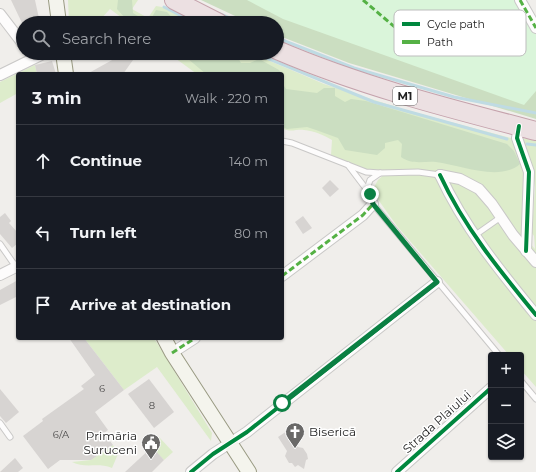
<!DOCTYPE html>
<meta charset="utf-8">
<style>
body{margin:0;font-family:Montserrat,sans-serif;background:#242831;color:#f1f3f6}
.controls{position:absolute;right:12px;bottom:12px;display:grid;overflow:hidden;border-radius:4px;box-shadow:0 1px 3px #0004}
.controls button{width:36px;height:36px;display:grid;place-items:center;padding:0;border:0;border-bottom:1px solid #363941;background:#171b24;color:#f1f3f6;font:20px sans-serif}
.stop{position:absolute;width:12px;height:12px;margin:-9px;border:3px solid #0b8043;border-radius:50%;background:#fff}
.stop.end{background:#0b8043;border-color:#fff;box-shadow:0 1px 4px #0008}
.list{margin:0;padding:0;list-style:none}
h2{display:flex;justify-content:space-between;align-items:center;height:52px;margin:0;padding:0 16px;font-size:17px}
h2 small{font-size:13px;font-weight:400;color:#9ea1a6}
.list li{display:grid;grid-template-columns:26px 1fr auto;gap:12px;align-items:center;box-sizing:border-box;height:72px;padding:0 16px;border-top:1px solid #363941}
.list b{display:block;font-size:15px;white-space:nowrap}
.list em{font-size:13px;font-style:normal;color:#9ea1a6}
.icon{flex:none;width:22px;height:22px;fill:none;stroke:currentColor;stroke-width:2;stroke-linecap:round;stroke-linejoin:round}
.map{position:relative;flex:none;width:536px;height:472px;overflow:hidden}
.search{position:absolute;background:#171b24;box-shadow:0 1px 3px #0004;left:16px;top:16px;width:268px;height:44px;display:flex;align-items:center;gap:10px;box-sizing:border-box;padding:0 14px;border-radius:22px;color:#9ea1a6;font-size:15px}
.panel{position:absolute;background:#171b24;box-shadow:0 1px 3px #0004;left:16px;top:72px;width:268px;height:268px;border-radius:4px}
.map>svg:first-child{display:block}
.grass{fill:#ddeccb}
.forest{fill:#cbdec1}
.park{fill:#daf5da}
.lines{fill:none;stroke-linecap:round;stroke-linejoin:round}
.stream{stroke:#bfdbe3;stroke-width:3}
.building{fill:#d7d4d2}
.lane-casing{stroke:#c9c8c7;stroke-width:7}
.street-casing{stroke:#c9c8c7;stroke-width:12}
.secondary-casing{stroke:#999a82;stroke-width:16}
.highway-casing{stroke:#c5a2ac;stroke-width:20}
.lane{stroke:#fdfcfc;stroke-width:5}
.street{stroke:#fdfcfc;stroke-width:10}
.secondary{stroke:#f4f4ed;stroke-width:14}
.highway{stroke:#ece0e2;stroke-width:18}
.quiet{stroke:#55b145;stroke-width:3;stroke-dasharray:6 3;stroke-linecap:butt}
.cycleway-casing{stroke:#fff;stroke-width:6}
.cycleway{stroke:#00873e;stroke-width:4}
.route{stroke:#0b8043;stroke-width:5}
.labels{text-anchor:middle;stroke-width:3;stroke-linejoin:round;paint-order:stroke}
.number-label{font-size:10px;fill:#4f4e4e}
.shield{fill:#fff;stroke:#646464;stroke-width:1}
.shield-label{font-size:11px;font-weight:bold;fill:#222}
.street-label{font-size:12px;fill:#222;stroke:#fff}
.poi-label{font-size:12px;fill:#222;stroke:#fff;text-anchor:start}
.key{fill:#fff;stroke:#bdbdbd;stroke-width:1}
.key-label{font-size:11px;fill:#222}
</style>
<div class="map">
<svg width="536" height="472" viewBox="0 0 536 472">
<rect width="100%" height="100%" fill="#f0eeeb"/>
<g class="grass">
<path d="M68 0H138L132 9 148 18 156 6 162 7 192 23H129L110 9 97 23H69Z"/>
<path d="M168 53H251L324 84 409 111 511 138 525 173 524 221 521 233 535 249 534 236 532 233 535 187 532 168 522 138 536 141V387L521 370V355H509L397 226 372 191 378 180 389 170C363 171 354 166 331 155L332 140C324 135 314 131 304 130 296 129 290 133 282 128V74H197Z"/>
<path d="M35 65 37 74H18V93L0 103V82Z"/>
<path d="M84 338H154L212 433 211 441 157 367 124 390Z"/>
<path d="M159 437 173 452 164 460 149 445Z"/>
<path d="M113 445 118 454 112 468C98 462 85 469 72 462L91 460Z"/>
</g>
<g class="forest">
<path d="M118 0H132L133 13 141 18V23C129 23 125 18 117 9Z"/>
<path d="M201 0H516L536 33V119L349 63 277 35V23H250Z"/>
<path d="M156 10 167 12 177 23H144V17L151 19Z"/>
<path d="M181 53H235L241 63H250L259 59 279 70 282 74H206Z"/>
<path d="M282 74V83L286 89 317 93 324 88H335V96L345 102 351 99 366 101 507 144 514 151 520 164C500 182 460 165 436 162 423 161 412 165 401 157L402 144 398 140 385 143V148L377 155 345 150 338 138 316 130 307 127 287 129 283 127Z"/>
</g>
<path class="park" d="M247 0H516L536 33V91L524 105 283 19Z"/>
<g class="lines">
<g class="stream">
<path d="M164 7 195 23"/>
<path d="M220 14 241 23"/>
<path d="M277 38 354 68 454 97 536 113"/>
<path d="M254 53 374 102 507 139"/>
<path d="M527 144 536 145"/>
</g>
</g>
<g class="building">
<path d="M11 0H35L40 23H22Z"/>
<path d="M118 53H138L123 74H87L114 59Z"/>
<path d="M52 61 56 74H37L35 65Z"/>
<path d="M330 180 339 189 330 197 322 188Z"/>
<path d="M5 213 11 221 9 223 18 233V243L12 248 0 234V217Z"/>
<path d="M303 216 312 228 303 234 295 222Z"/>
<path d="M18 280V296L0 305V290Z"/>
<path d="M69 338H84L124 390 95 412 108 430 104 433 113 445 91 460H60L48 469 23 436 43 421 42 419 84 389 81 386 95 375Z"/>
<path d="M149 379 174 412 154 428 128 394Z"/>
<path d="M0 389 19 412 6 423 0 416Z"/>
<path d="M287 431 298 447 303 448 307 454 308 459 306 460 304 469 298 465 295 467 292 463H289L285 456 287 451 278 437Z"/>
<path d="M152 447 164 460 152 472H125Z"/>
<path d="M15 458 23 468 18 472H0Z"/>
</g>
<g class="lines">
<g class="lane-casing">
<g id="lane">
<path d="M282 141 292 143 366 172 380 173 418 172 440 175"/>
<path d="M348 165 370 194 373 204 499 355"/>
<path d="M367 189 370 180 380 173"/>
<path d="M474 236 501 217"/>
<path d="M0 244 16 267"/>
<path d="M521 381 536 399"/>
<path d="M0 423 10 437"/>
</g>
</g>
<g class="street-casing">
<g id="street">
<path d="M520 0 536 28"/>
<path d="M0 14 23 44"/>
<path d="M0 75 45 53"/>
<path d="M519 126 517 138 529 172 526 251"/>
<path d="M440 175C464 227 500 271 536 315"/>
<path d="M440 175 460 179 479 189 492 204 513 235 536 262"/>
<path d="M0 275 18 266"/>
<path d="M282 276 363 215 373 204"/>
<path d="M172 353 195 338"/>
<path d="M191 472 213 454 247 432 437 282"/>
<path d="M397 472 491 388"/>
</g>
</g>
<g class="secondary-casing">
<g id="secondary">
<path d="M56 0 59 23"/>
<path d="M63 53 66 74"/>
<path d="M164 338 172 353 249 472"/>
</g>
</g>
<g class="highway-casing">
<g id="highway">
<path d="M174 0 219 23"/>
<path d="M277 50C361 86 448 108 536 131"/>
</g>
</g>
<use href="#lane" class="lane"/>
<use href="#street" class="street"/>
<use href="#secondary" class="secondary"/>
<use href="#highway" class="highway"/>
<g class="quiet">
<path d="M363 0 410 40 414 47"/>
<path d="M520 0 536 28"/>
<path d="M282 276 363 215 373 204"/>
<path d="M172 353 195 338"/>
</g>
<g class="cycleway-casing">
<g id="cycleway">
<path d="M519 126 517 138 529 172 526 251"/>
<path d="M440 175C464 227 500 271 536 315"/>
<path d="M191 472 213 454 247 432 437 282"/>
<path d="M397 472 491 388"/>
</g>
</g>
<use href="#cycleway" class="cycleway"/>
</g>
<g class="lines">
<path class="route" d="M282 403 437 282 373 204 370 194"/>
</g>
<defs>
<g id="church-pin" transform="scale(1)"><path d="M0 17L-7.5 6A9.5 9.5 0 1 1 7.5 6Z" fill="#6a6968" stroke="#fff"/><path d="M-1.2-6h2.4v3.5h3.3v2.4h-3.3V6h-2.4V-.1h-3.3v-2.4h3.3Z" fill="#fff"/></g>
<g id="civic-pin" transform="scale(1)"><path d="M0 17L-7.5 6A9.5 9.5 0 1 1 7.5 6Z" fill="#6a6968" stroke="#fff"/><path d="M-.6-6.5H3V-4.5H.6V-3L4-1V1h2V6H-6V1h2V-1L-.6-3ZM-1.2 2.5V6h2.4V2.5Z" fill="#fff"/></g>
</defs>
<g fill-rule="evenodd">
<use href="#church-pin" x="295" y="432"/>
<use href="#civic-pin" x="151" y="443"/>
</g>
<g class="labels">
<g class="number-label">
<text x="102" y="392">6</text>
<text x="152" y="409">8</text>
<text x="61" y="438">6/A</text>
</g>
<rect class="shield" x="393" y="87" width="24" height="18" rx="3"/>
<g class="shield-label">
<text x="405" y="100">M1</text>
</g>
<g class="street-label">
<text transform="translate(437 422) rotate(-42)" y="4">Strada Plaiului</text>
</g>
<g class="poi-label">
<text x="309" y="436">Biserică</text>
<text x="137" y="440" text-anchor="end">Primăria<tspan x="137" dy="14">Suruceni</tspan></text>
</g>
</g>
<rect x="394" y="10" width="132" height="46" rx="6" class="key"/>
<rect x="402" y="22" width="18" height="4" fill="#00873e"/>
<rect x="402" y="40" width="18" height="4" fill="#55b145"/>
<g class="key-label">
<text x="427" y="28">Cycle path</text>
<text x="427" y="46">Path</text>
</g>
</svg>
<div class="controls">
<button>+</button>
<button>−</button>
<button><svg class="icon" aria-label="layers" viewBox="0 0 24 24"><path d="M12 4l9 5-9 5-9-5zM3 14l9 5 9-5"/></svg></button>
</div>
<div class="stop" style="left:282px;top:403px"></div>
<div class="stop end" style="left:370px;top:194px"></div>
<div class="search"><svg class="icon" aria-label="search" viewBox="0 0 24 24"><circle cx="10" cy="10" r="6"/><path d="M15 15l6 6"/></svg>Search here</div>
<section class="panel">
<h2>3 min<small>Walk · 220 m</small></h2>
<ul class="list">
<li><svg class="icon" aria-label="ahead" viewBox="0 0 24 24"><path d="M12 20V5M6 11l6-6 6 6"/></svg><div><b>Continue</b></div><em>140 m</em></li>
<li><svg class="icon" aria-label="left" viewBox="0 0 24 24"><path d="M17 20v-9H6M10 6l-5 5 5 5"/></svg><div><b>Turn left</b></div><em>80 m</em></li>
<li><svg class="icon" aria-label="arrive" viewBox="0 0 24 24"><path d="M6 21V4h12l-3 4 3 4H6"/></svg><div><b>Arrive at destination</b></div></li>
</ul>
</section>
</div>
